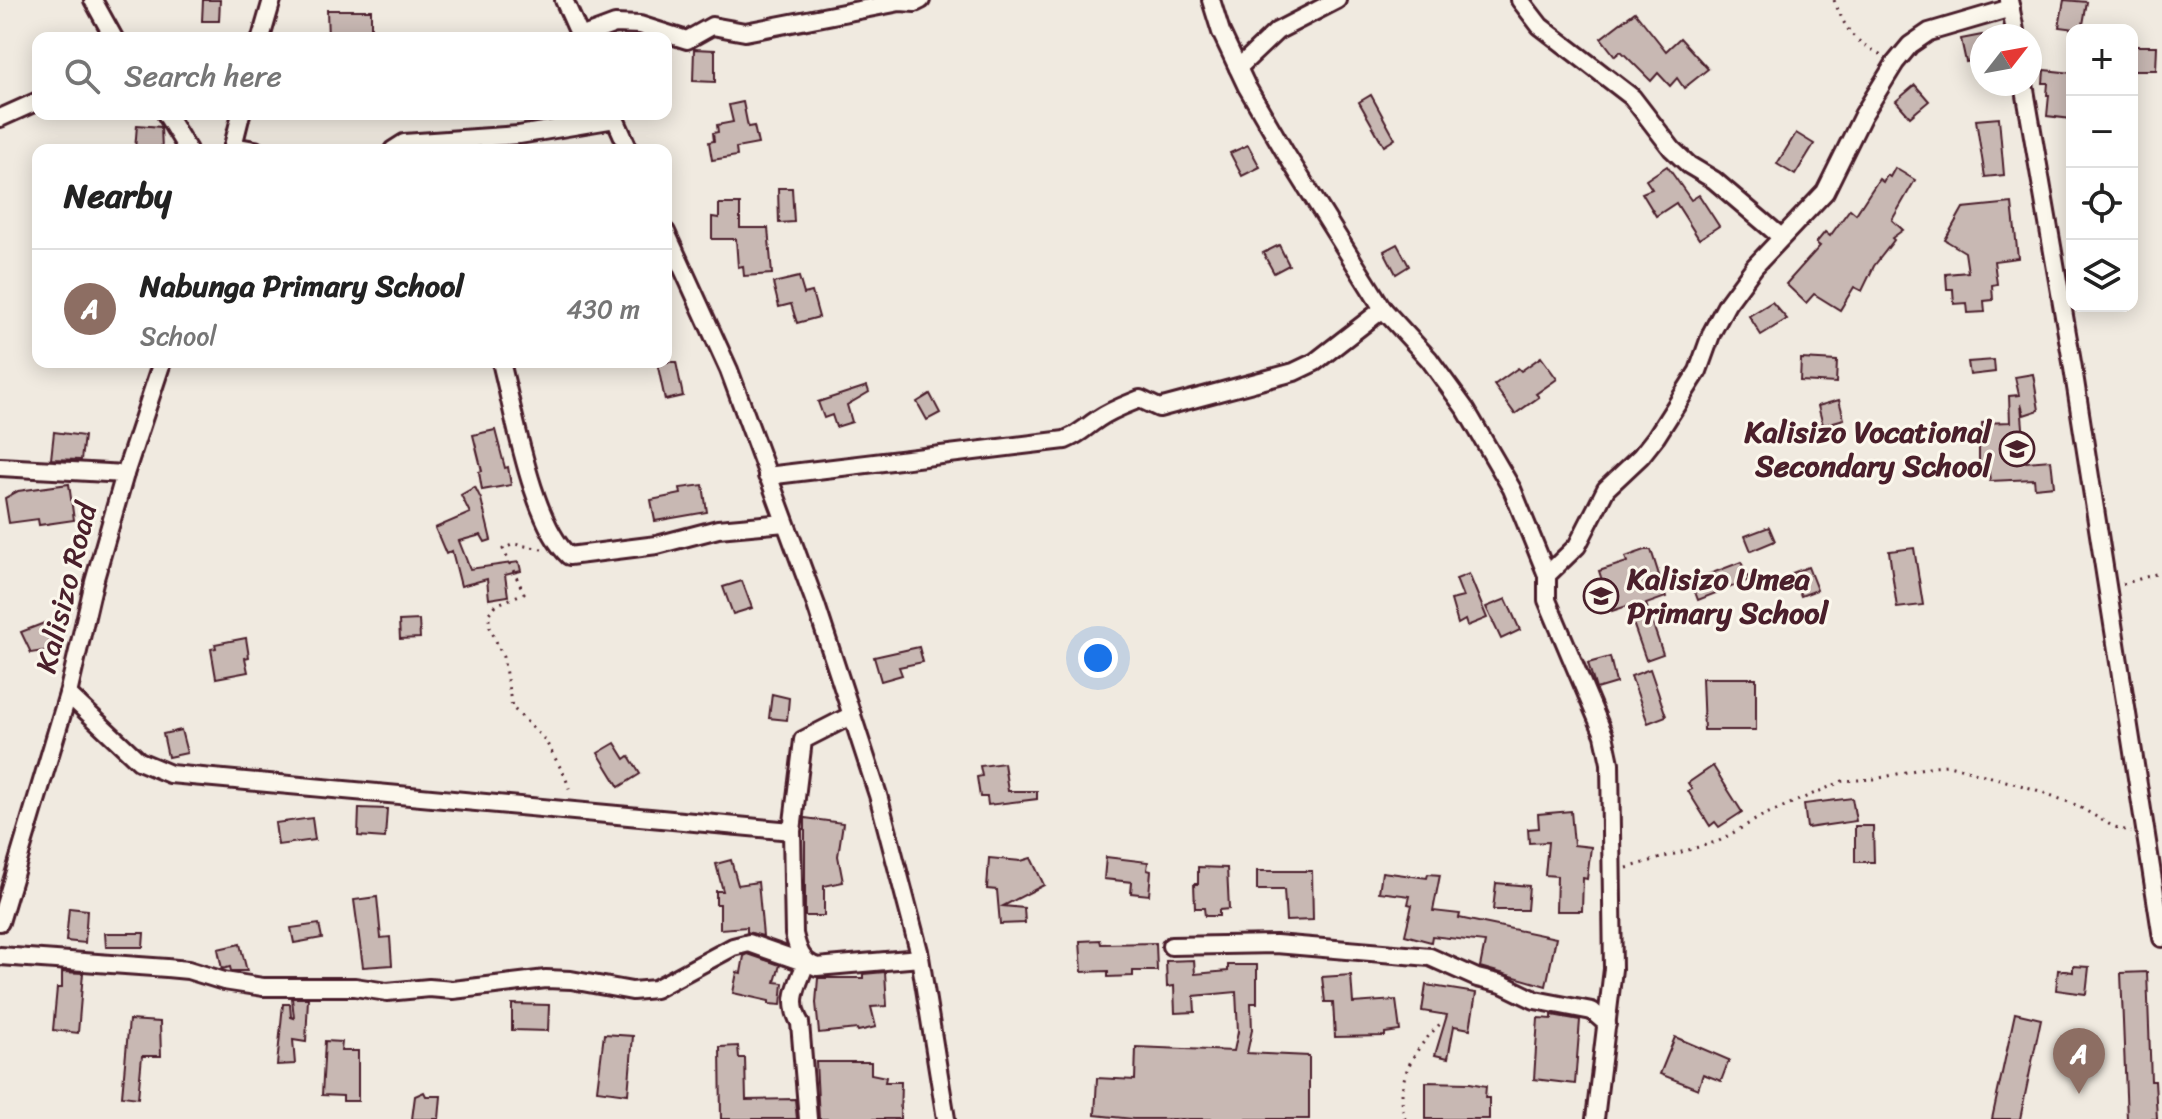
<!DOCTYPE html>
<meta charset="utf-8">
<style>
body{margin:0;font-family:Sriracha,sans-serif;background:#f6f6f6;color:#222}
.controls{position:absolute;right:24px;top:24px;display:grid;overflow:hidden;border-radius:16px;box-shadow:0 4px 20px #0003}
.controls button{width:72px;height:72px;display:grid;place-items:center;padding:0;border:0;border-bottom:2px solid #e0e0e0;background:#fff;color:#222;font:40px sans-serif}
.compass{position:absolute;left:1970px;top:24px;width:72px;height:72px;border-radius:50%;background:#fff;box-shadow:0 4px 20px #0003;rotate:59deg}
.you{position:absolute;left:1098px;top:658px;width:28px;height:28px;margin:-20px;border:6px solid #fff;border-radius:50%;background:#1a73e8;box-shadow:0 0 0 12px #1a73e833}
.badge{display:grid;place-items:center;width:52px;height:52px;border-radius:50%;background:#d93025;color:#fff;font-size:26px;font-weight:700}
.pin{position:absolute;translate:-50% -66px;filter:drop-shadow(0 2px 4px #0008)}
.pin::after{content:'';position:absolute;top:42px;width:28px;height:24px;background:inherit;clip-path:polygon(0 0,100% 0,50% 100%)}
.list{margin:0;padding:0;list-style:none}
h2{display:flex;justify-content:space-between;align-items:center;height:104px;margin:0;padding:0 32px;font-size:34px}
h2 small{font-size:26px;font-weight:400;color:#767676}
.list li{display:grid;grid-template-columns:52px 1fr auto;gap:24px;align-items:center;box-sizing:border-box;height:120px;padding:0 32px;border-top:2px solid #e0e0e0}
.list b{display:block;font-size:30px;white-space:nowrap}
.list p{margin:0;font-size:26px;white-space:nowrap;color:#767676}
.list em{font-size:26px;font-style:normal;color:#767676}
.icon{flex:none;width:44px;height:44px;fill:none;stroke:currentColor;stroke-width:2;stroke-linecap:round;stroke-linejoin:round}
.map{position:relative;flex:none;width:2162px;height:1119px;overflow:hidden}
.search{position:absolute;background:#fff;box-shadow:0 4px 20px #0003;left:32px;top:32px;width:640px;height:88px;display:flex;align-items:center;gap:20px;box-sizing:border-box;padding:0 28px;border-radius:16px;color:#767676;font-size:30px}
.panel{position:absolute;background:#fff;box-shadow:0 4px 20px #0003;left:32px;top:144px;width:640px;height:224px;border-radius:16px}
.map>svg:first-child{display:block}
.building{fill:#c8b8b3;stroke:#4a1f2b;stroke-width:2}
.lines{fill:none;stroke-linecap:round;stroke-linejoin:round}
.minor-casing{stroke:#4a1f2b;stroke-width:22}
.path{stroke:#4a1f2b;stroke-width:3;stroke-dasharray:2 6;stroke-linecap:butt}
.minor{stroke:#fbf7ec;stroke-width:16}
.labels{text-anchor:middle;stroke-width:6;stroke-linejoin:round;paint-order:stroke}
.poi-label{font-size:30px;font-weight:bold;fill:#4a1f2b;stroke:#fbf7ec;text-anchor:end}
.street-label{font-size:30px;fill:#4a1f2b;stroke:#fbf7ec}
</style>
<div class="map">
<svg width="2162" height="1119" viewBox="0 0 2162 1119">
<rect width="100%" height="100%" fill="#f0eae0"/>
<filter id="ink" filterUnits="userSpaceOnUse"><feTurbulence type="fractalNoise" baseFrequency=".0125" numOctaves="2"/><feDisplacementMap in="SourceGraphic" scale="16" xChannelSelector="R" yChannelSelector="G"/><feConvolveMatrix kernelMatrix="1 2 1 2 8 2 1 2 1" color-interpolation-filters="sRGB"/></filter>
<g filter="url(#ink)">
<g class="building">
<path d="M203 0H220L219 21H202Z"/>
<path d="M2064 0 2087 2 2082 30 2059 27Z"/>
<path d="M327 10H371V38H328Z"/>
<path d="M1635 12 1666 51 1680 38 1708 69 1684 88 1677 78 1670 86 1658 73 1651 81 1621 51 1615 56 1601 38Z"/>
<path d="M1982 35V59L1966 62 1961 39Z"/>
<path d="M2132 46H2157L2156 70H2132Z"/>
<path d="M694 49 715 50V82L693 81Z"/>
<path d="M2044 70 2072 73V119L2047 116 2049 95H2047L2048 83H2043Z"/>
<path d="M1915 85 1929 101 1910 117 1896 101Z"/>
<path d="M1371 95 1395 139 1384 146 1359 102Z"/>
<path d="M743 102 748 127 754 126 758 144 736 148 737 156 712 160 709 142 714 141 713 133 718 132 717 125 733 122 729 105Z"/>
<path d="M1999 118 2004 175 1985 177 1976 120Z"/>
<path d="M137 125 161 127 162 150H135Z"/>
<path d="M1796 133 1814 144 1795 175 1777 164Z"/>
<path d="M1248 145 1260 167 1242 176 1230 153Z"/>
<path d="M1667 166 1691 200 1699 195 1719 226 1699 239 1676 203 1656 216 1642 193 1652 189 1646 180Z"/>
<path d="M1895 168 1915 180 1892 220 1903 230 1892 238 1894 240 1874 266 1862 291 1854 287 1840 310 1814 294 1806 303 1786 284 1820 246 1816 243 1825 232 1830 236 1850 209 1856 214 1879 179 1883 182 1887 175 1890 177Z"/>
<path d="M778 188H792L794 222 779 223Z"/>
<path d="M2012 203 2018 258 1994 261 1997 284 1992 285 1993 300 1984 301 1985 312 1968 313 1967 303 1954 304 1953 289H1947L1946 274 1968 272 1965 252 1945 240 1963 208Z"/>
<path d="M719 204H740V228H768L772 274 744 276 743 266 738 267 736 239H712V217L719 218Z"/>
<path d="M1397 244 1409 266 1396 274 1384 251Z"/>
<path d="M1279 245 1289 265 1274 273 1263 253Z"/>
<path d="M799 277 804 294 812 292 819 317 797 323 791 304 779 307 773 283Z"/>
<path d="M1772 302 1787 319 1761 335 1749 316Z"/>
<path d="M1541 357 1557 379 1536 394 1539 397 1515 414 1494 385 1518 368 1521 371Z"/>
<path d="M1801 359 1837 361 1836 383 1800 381Z"/>
<path d="M1994 360 1995 372 1970 375 1968 362Z"/>
<path d="M657 362H676L683 396 665 400Z"/>
<path d="M2033 374 2039 410 2024 415 2021 404 2026 462 2051 460 2054 486 2035 488 2034 479 1990 481 1988 465H1979V440H1983L1982 423 2010 422 2009 396 2019 395 2015 377Z"/>
<path d="M867 386 869 392 847 405 852 422 836 427 832 415 824 418 818 402Z"/>
<path d="M930 394 940 413 927 420 917 402Z"/>
<path d="M1839 400 1844 419 1823 425 1818 406Z"/>
<path d="M495 430 505 468 508 467 511 485 482 490 479 472 482 471 473 435Z"/>
<path d="M54 432 84 436 81 460 51 459Z"/>
<path d="M69 484 74 520 39 525 38 519 9 523 5 498 18 491Z"/>
<path d="M703 485 707 512 655 521 651 500 681 494 680 488Z"/>
<path d="M475 487 481 499 491 540 485 542 481 535 459 541 470 569 519 562 521 571 505 575 508 596 489 599 487 579 461 586 452 551 446 554 435 528 470 513 461 495Z"/>
<path d="M1769 527 1775 541 1751 551 1745 536Z"/>
<path d="M1914 548 1923 605 1897 608 1889 551Z"/>
<path d="M1645 550H1651L1666 597 1646 604 1663 654 1646 660 1627 606 1612 611 1599 571 1627 562 1625 557Z"/>
<path d="M1741 562 1749 580 1698 600 1691 581Z"/>
<path d="M1808 567 1817 590 1801 596 1792 573Z"/>
<path d="M1469 574 1487 618 1467 626 1465 620 1458 624 1451 600 1463 597 1456 579Z"/>
<path d="M742 581 752 608 733 614 723 587Z"/>
<path d="M1506 599 1520 630 1501 639 1486 607Z"/>
<path d="M419 620 420 638 400 639 399 621Z"/>
<path d="M47 622 50 650 31 653 21 632Z"/>
<path d="M246 638 249 657 245 658 248 672 216 678 211 649 216 648 215 644Z"/>
<path d="M919 647 923 662 899 667 902 675 881 681 874 657Z"/>
<path d="M1610 657 1616 683 1596 689 1588 663Z"/>
<path d="M1650 669 1666 716 1648 723 1631 676Z"/>
<path d="M1702 678H1756V730H1704Z"/>
<path d="M772 694 789 698 787 720 769 718Z"/>
<path d="M181 730 187 753 168 757 163 734Z"/>
<path d="M615 743 625 759 629 756 640 774 619 787 598 753Z"/>
<path d="M1004 763 1008 791H1037V799L988 805 987 797H980L977 777 982 776 980 766Z"/>
<path d="M1713 766 1742 812 1719 827 1715 822 1710 826 1688 791 1692 789 1688 783Z"/>
<path d="M1852 798 1856 821 1807 828 1804 804Z"/>
<path d="M359 808 387 809 385 838 358 836Z"/>
<path d="M1571 811 1574 845 1591 847 1587 879 1583 878 1582 911H1556L1557 876 1545 875 1548 842 1529 843 1528 829 1539 828 1538 814Z"/>
<path d="M312 818 315 840 278 845 275 823Z"/>
<path d="M805 818 843 823 838 856 843 882 824 886V916H805Z"/>
<path d="M1855 826H1873L1874 862H1855Z"/>
<path d="M1106 857 1148 862 1147 870 1151 871 1149 895 1131 893 1132 882 1104 879Z"/>
<path d="M989 858 1021 861 1031 858 1044 885 1003 906 1024 908 1025 923 1000 924 997 890 987 889Z"/>
<path d="M731 860 738 885 758 882 763 936 747 932V927L720 929V904H716V891H723L716 864Z"/>
<path d="M1198 867 1227 868 1229 909 1219 910V916H1205L1204 908H1195L1194 884H1198Z"/>
<path d="M1257 871H1312L1313 920 1286 921 1284 890H1257Z"/>
<path d="M1382 872 1427 878 1428 874 1440 875 1433 911 1460 914 1459 918 1556 938 1546 986 1480 967 1485 942 1432 936 1431 942 1405 935 1412 905 1408 904 1410 896 1379 892Z"/>
<path d="M1496 883 1529 886 1527 910H1493Z"/>
<path d="M377 897 381 938 390 937 392 965 363 967 354 900Z"/>
<path d="M69 908 87 910 85 943 66 941Z"/>
<path d="M319 924 322 938 294 943 291 928Z"/>
<path d="M105 933H144L143 947H106Z"/>
<path d="M1100 940 1101 944 1156 943 1157 971H1133V976L1108 977V971L1082 972 1080 941Z"/>
<path d="M240 944 247 971H231L230 967 222 969 218 949Z"/>
<path d="M748 954 780 965 775 982 783 983 781 1005 769 1004V1001L733 993 737 972 741 973 744 956Z"/>
<path d="M1194 960 1195 974 1228 971V965H1257V1003H1251L1252 1030 1247 1053 1309 1056V1119H1133L1095 1115 1097 1078 1135 1080 1136 1047 1234 1051 1238 1032 1236 992 1194 996 1195 1012 1175 1013 1174 986 1167 987 1166 961Z"/>
<path d="M2073 966 2089 967 2086 994 2056 990 2058 970 2073 972Z"/>
<path d="M62 972 83 973 78 1033 53 1030 57 988H62Z"/>
<path d="M885 972 887 1006 871 1007 876 1027 858 1031 857 1029 819 1033 816 1003 818 978H863V974Z"/>
<path d="M2147 972 2151 1081H2155L2157 1119H2127L2121 973Z"/>
<path d="M1351 975 1353 1003 1396 1000 1400 1031 1385 1033V1036L1335 1037 1333 1002H1325L1322 977Z"/>
<path d="M1426 985 1476 993 1470 1029 1454 1026 1448 1058 1435 1055 1447 1015 1422 1011Z"/>
<path d="M292 998H308L306 1042 293 1040 295 1064 277 1065 283 1004H290L291 1017 294 1018Z"/>
<path d="M512 1004 549 1005 548 1031 512 1030Z"/>
<path d="M2015 1013 2041 1019 2020 1119H1992Z"/>
<path d="M1552 1015 1580 1020 1575 1084 1534 1079 1538 1018 1552 1019Z"/>
<path d="M129 1020 160 1022 161 1056H142L138 1098 122 1096Z"/>
<path d="M604 1034 633 1036 628 1094 597 1090Z"/>
<path d="M1675 1037 1729 1060 1721 1081 1703 1074 1698 1089 1660 1074Z"/>
<path d="M325 1041 342 1042 341 1051H358V1101H343V1096L322 1095Z"/>
<path d="M738 1046 739 1058H745L746 1100 795 1099 797 1119H721L720 1047Z"/>
<path d="M816 1062H871V1074L886 1077 885 1082H901L900 1119H819Z"/>
<path d="M1426 1082 1470 1083 1486 1086 1485 1098H1489V1119H1426Z"/>
<path d="M424 1092 426 1096H441L439 1119H412L415 1096Z"/>
</g>
<g class="lines">
<g class="minor-casing">
<g id="minor">
<path d="M93 0 114 38"/>
<path d="M564 0 581 38"/>
<path d="M1211 0 1221 32 1247 87 1286 154 1383 309 1429 359 1466 410 1512 489 1547 575V600L1604 735 1610 763 1613 969 1595 1119"/>
<path d="M1520 0 1540 26 1632 97 1672 149 1689 165 1714 180 1781 237"/>
<path d="M2009 0 2016 36"/>
<path d="M580 37 615 24 640 25 687 40 712 26 745 32 900 2 915 3 921 0"/>
<path d="M261 38 272 0"/>
<path d="M1238 68 1277 31 1337 0"/>
<path d="M2024 84 2073 368 2162 938"/>
<path d="M166 114 188 150"/>
<path d="M613 114 629 150"/>
<path d="M0 118 38 101"/>
<path d="M233 146 255 150"/>
<path d="M232 150 241 114"/>
<path d="M393 150 404 143 519 135 615 119"/>
<path d="M666 232 729 370 816 605 878 795 919 951 946 1119"/>
<path d="M501 362C514 412 532 523 569 556L657 545 718 529 785 523"/>
<path d="M0 467 125 474"/>
<path d="M767 476 1065 440C1082 433 1084 428 1098 419 1111 410 1125 405 1140 399L1159 408 1294 372 1315 362 1383 309"/>
<path d="M1547 575 1577 546 1606 489 1641 456 1656 437 1698 371 1712 332 1727 304 1755 266 1825 192 1863 115 1895 63 1910 45 1929 32 2011 8"/>
<path d="M68 694 139 761 170 774 792 831"/>
<path d="M852 715 803 740 792 831 794 934C798 950 801 961 817 967L920 958"/>
<path d="M0 922 68 694 94 582 125 474 162 362"/>
<path d="M1171 946 1276 944 1430 957 1477 978 1502 984 1535 1000 1592 1011 1607 1024"/>
<path d="M0 956 167 968 188 970 224 981 263 987H355L387 992 429 988 453 990 546 979 571 980 632 991 655 989 733 947 749 943 806 963C798 985 787 1000 800 1023L808 1119"/>
</g>
</g>
<g class="path">
<path d="M1834 0C1847 32 1851 39 1882 55"/>
<path d="M542 549 514 544 503 549 524 593 496 605 489 613V625L503 657 512 707 545 740 565 776 571 794"/>
<path d="M2123 584 2162 572"/>
<path d="M1627 868 1719 841 1762 816 1843 781 1875 779 1933 766 1949 765 2034 789 2076 805 2112 826 2131 832"/>
<path d="M1405 1119C1394 1076 1415 1049 1443 1021"/>
</g>
<use href="#minor" class="minor"/>
</g>
</g>
<defs>
<g id="school-ring" transform="scale(1.8)"><circle r="9.5" fill="#fbf7ec" stroke="#4a1f2b" stroke-width="1.5"/><path d="M0-5L7-2L0 1L-7-2ZM-4 1L0 2.5L4 1V4Q0 6-4 4Z" fill="#4a1f2b"/></g>
</defs>
<g fill-rule="evenodd">
<use href="#school-ring" x="2017" y="449"/>
<use href="#school-ring" x="1601" y="596"/>
</g>
<g class="labels">
<g class="poi-label">
<text x="1991" y="442">Kalisizo Vocational<tspan x="1991" dy="34">Secondary School</tspan></text>
<text x="1627" y="589" text-anchor="start">Kalisizo Umea<tspan x="1627" dy="34">Primary School</tspan></text>
</g>
<g class="street-label">
<text transform="translate(66 588) rotate(-76)" y="10">Kalisizo Road</text>
</g>
</g>
</svg>
<div class="controls">
<button>+</button>
<button>−</button>
<button><svg class="icon" aria-label="locate" viewBox="0 0 24 24"><circle cx="12" cy="12" r="6"/><path d="M12 2v4M12 18v4M2 12h4M18 12h4"/></svg></button>
<button><svg class="icon" aria-label="layers" viewBox="0 0 24 24"><path d="M12 4l9 5-9 5-9-5zM3 14l9 5 9-5"/></svg></button>
</div>
<svg class="compass" viewBox="-18 -18 36 36"><path d="M0-13l5 13h-10z" fill="#e53935"/><path d="M0 13l5-13h-10z" fill="#767676"/></svg>
<div class="you"></div>
<div class="pin badge" style="left:2079px;top:1094px;background:#8d6e63">A</div>
<div class="search"><svg class="icon" aria-label="search" viewBox="0 0 24 24"><circle cx="10" cy="10" r="6"/><path d="M15 15l6 6"/></svg>Search here</div>
<section class="panel">
<h2>Nearby<small></small></h2>
<ul class="list">
<li><span class="badge" style="background:#8d6e63">A</span><div><b>Nabunga Primary School</b><p>School</p></div><em>430 m</em></li>
</ul>
</section>
</div>
